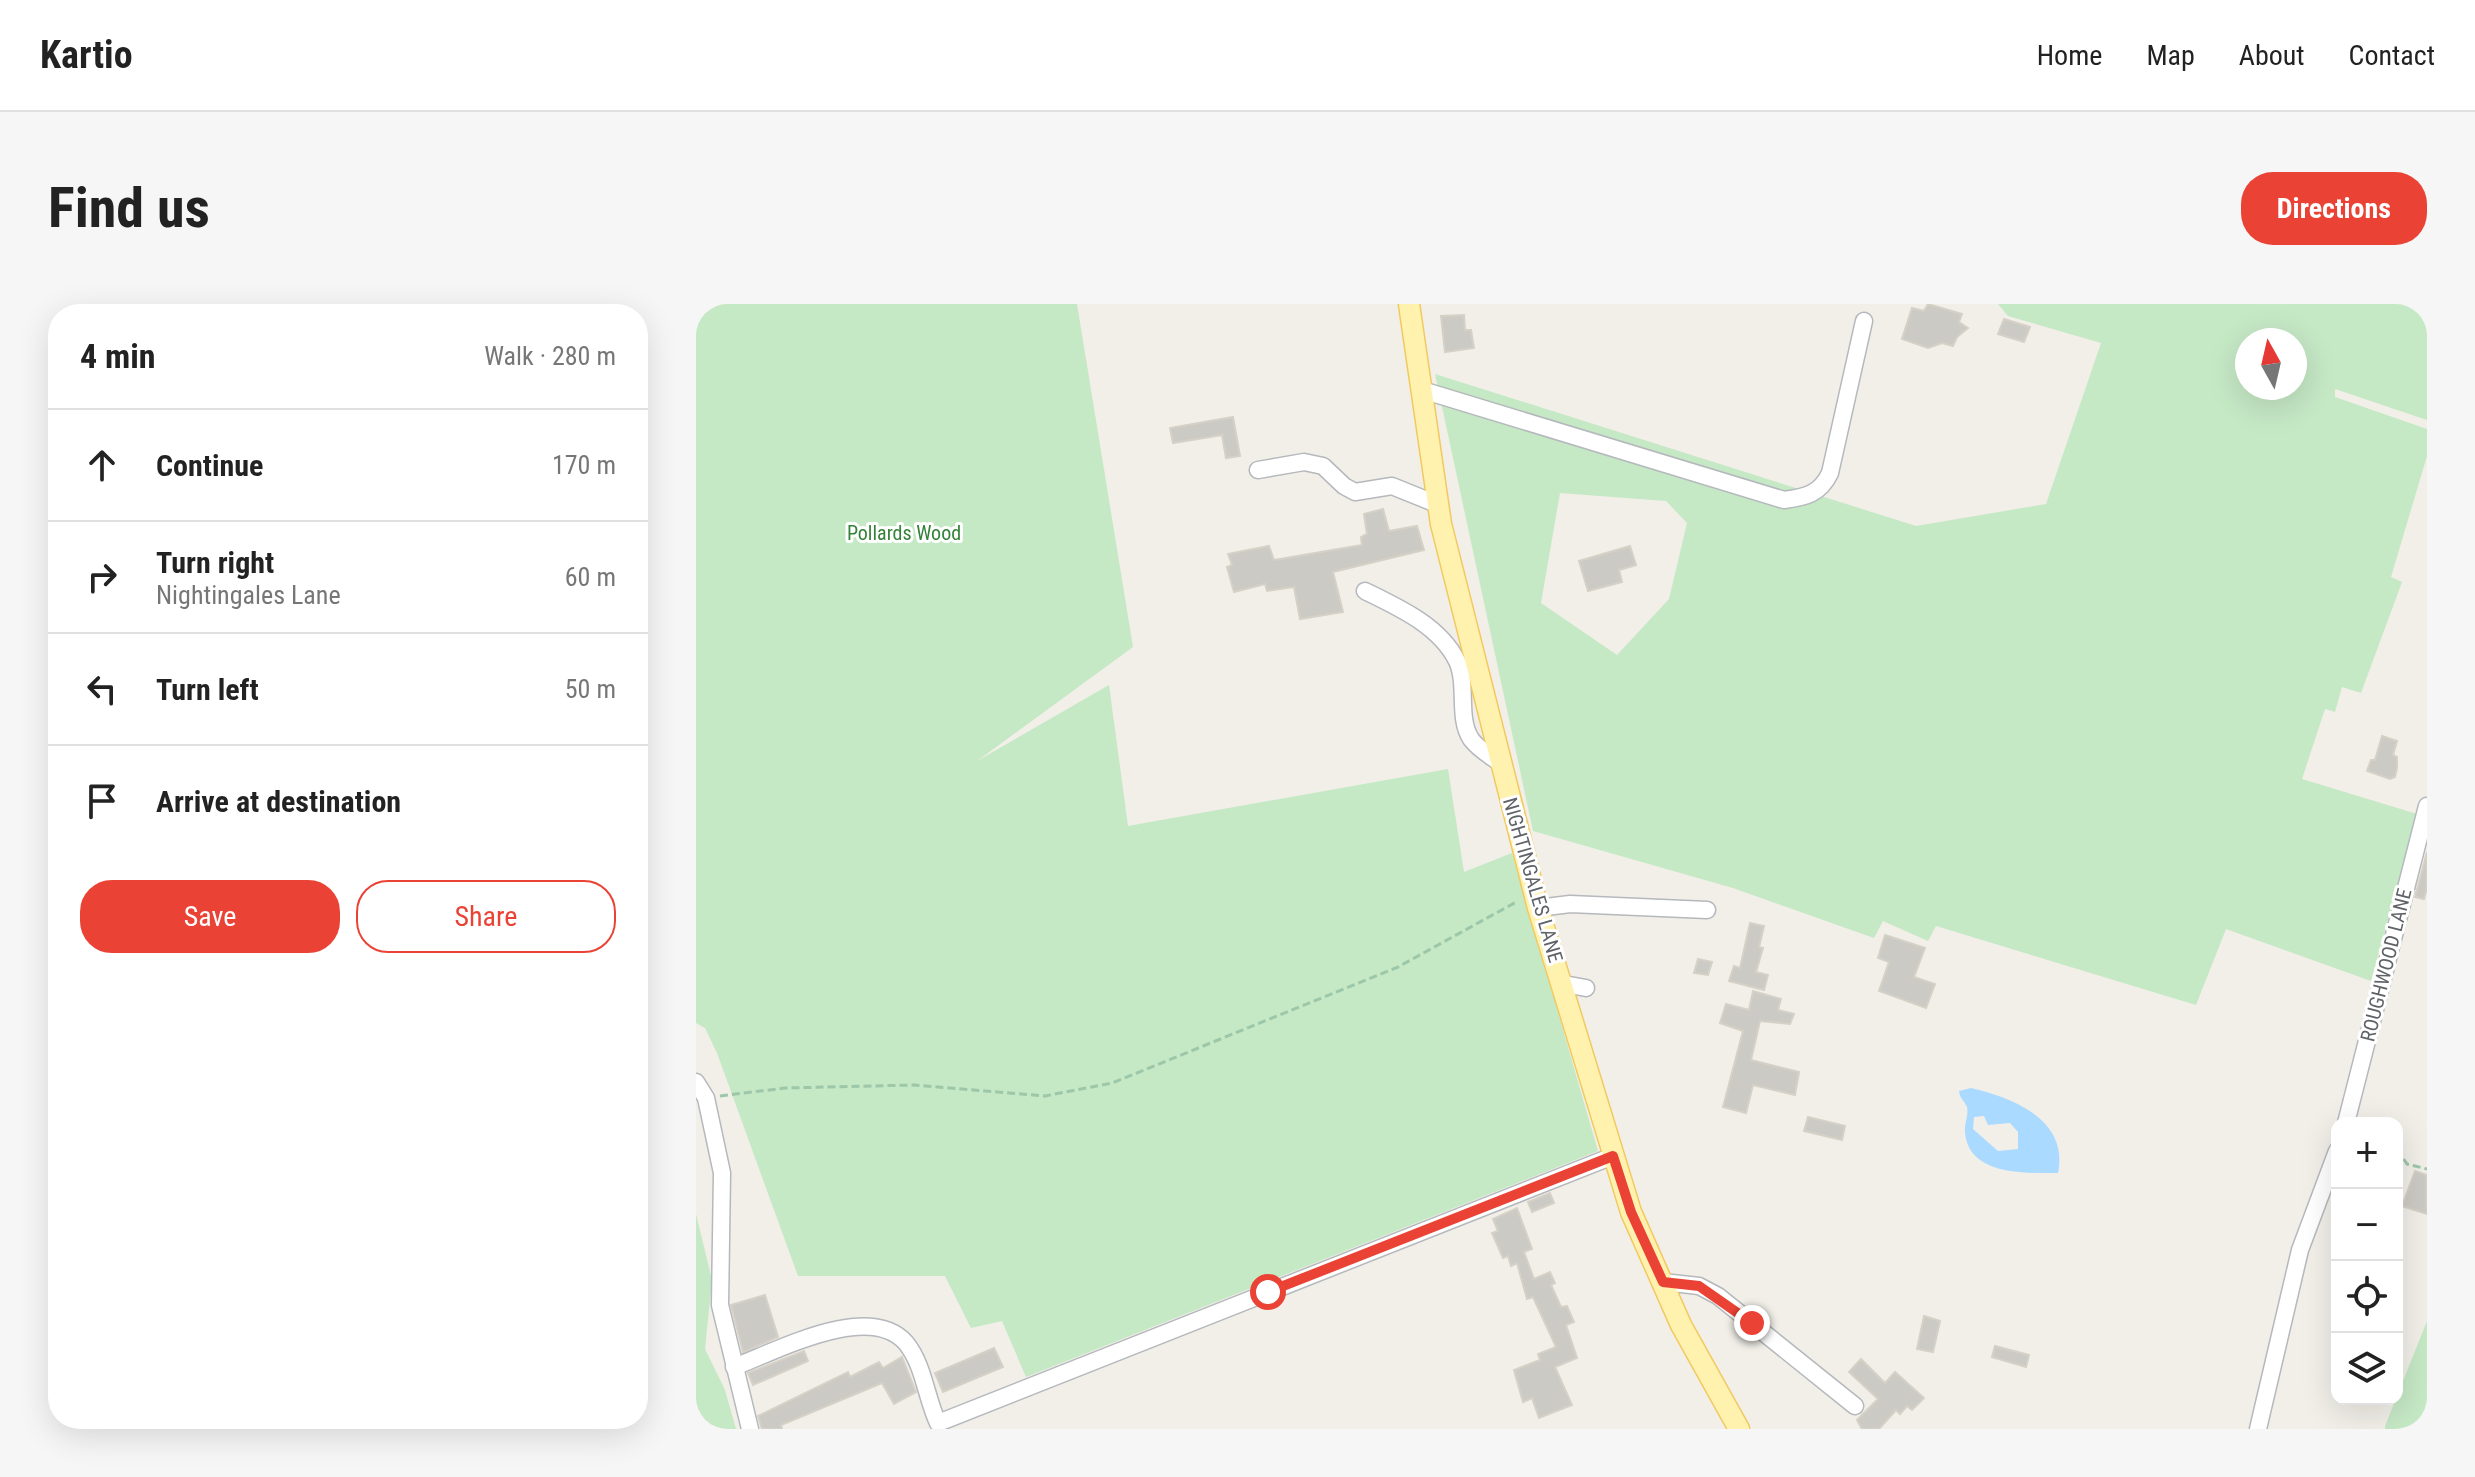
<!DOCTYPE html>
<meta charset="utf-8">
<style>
body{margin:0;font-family:"Roboto Condensed",sans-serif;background:#f6f6f6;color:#222}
.controls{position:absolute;right:24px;bottom:24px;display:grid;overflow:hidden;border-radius:16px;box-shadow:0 8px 32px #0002}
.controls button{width:72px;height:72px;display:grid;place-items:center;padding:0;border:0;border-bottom:2px solid #e0e0e0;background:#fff;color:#222;font:40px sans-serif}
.compass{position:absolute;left:1539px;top:24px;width:72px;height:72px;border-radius:50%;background:#fff;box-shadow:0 8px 32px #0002;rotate:352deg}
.stop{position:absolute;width:24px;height:24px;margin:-18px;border:6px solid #ea4335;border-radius:50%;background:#fff}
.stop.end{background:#ea4335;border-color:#fff;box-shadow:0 2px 8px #0008}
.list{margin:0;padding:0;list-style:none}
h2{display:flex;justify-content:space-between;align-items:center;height:104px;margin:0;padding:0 32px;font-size:34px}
h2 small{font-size:26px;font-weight:400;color:#767676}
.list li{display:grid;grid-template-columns:52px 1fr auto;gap:24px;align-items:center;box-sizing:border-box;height:112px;padding:0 32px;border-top:2px solid #e0e0e0}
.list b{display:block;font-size:30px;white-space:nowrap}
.list p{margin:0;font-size:26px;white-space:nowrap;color:#767676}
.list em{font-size:26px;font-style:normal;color:#767676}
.actions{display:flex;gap:16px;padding:24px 32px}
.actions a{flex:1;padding:18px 0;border:2px solid #ea4335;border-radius:32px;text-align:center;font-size:28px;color:#ea4335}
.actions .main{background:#ea4335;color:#fff}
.icon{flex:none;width:44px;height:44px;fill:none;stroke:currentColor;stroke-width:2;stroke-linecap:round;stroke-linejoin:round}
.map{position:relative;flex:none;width:1731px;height:1125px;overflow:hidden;border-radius:32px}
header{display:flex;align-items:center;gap:48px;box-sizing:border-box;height:112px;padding:0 40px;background:#fff;border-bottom:2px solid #e0e0e0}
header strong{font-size:38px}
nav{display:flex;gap:44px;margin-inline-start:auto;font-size:28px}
.intro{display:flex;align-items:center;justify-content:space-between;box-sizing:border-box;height:192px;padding:0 48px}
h1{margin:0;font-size:56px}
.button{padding:20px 36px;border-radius:32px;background:#ea4335;color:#fff;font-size:28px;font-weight:700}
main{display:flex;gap:48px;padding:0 48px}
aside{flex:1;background:#fff;border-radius:32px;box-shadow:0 8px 32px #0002}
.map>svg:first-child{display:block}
.green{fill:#c5e8c5;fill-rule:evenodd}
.water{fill:#aadaff;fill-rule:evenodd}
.building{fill:#cccac5;stroke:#d6d1c6;stroke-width:2}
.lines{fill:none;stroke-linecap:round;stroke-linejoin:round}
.minor-casing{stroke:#b5b8bc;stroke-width:19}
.major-casing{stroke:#f2c960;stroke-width:23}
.path{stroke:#9cc7a9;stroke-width:3;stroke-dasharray:8 4;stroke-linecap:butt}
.minor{stroke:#fff;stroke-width:16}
.major{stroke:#fff2af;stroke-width:20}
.route{stroke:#ea4335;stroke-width:10}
.labels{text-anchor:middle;stroke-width:6;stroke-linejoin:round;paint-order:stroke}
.park-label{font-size:20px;fill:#348238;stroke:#fff}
.street-label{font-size:20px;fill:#5f6368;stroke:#fff}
</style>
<header>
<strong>Kartio</strong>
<nav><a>Home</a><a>Map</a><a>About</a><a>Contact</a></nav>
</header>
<div class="intro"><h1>Find us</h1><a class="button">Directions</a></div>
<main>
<aside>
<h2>4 min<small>Walk · 280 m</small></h2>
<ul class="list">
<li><svg class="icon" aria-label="ahead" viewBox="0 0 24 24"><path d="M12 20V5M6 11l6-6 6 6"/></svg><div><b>Continue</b></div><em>170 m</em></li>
<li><svg class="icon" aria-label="right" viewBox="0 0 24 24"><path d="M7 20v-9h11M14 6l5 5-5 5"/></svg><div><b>Turn right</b><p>Nightingales Lane</p></div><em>60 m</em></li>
<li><svg class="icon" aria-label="left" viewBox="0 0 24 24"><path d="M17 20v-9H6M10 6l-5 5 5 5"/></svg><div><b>Turn left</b></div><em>50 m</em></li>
<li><svg class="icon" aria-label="arrive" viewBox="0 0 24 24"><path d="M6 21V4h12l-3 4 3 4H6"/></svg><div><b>Arrive at destination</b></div></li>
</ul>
<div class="actions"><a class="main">Save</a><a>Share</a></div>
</aside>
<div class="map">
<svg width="1731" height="1125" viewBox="0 0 1731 1125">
<rect width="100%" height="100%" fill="#f1efe8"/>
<g class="green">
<path d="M0 0H381L437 343 281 457 413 381 432 522 752 465 768 568 816 549 902 847 330 1073 306 1017 275 1024 249 972H102L21 749 9 724 0 719Z"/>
<path d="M1302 0H1731V116L1639 85V93L1731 125V152L1695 273 1706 278 1665 389 1646 383 1639 408 1629 405 1606 475 1721 510 1675 677 1530 625 1500 701 1240 622 1232 637 1187 617 1178 634 1037 584 837 527 739 70 1220 222 1350 200 1405 39 1312 12ZM1551 36H1599V84H1551ZM864 189 970 197 991 219 973 295 921 351 845 299Z"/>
<path d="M0 910 16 976 9 1045 29 1086 40 1125H0Z"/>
<path d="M1731 1017V1125H1689V1122Z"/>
</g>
<path class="water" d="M1275 784C1318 794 1373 816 1362 869 1330 869 1272 872 1269 828 1268 820 1273 811 1271 803 1268 796 1264 795 1263 787ZM1288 812 1292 821 1314 819 1322 828V845L1302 847 1277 825 1278 813Z"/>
<g class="building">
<path d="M1232 0 1266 10 1263 18 1272 24 1261 33 1257 42 1246 39 1232 44 1206 35 1216 4 1228 7Z"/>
<path d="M768 11 769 26H775L778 44 749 48 745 12Z"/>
<path d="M1308 15 1334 23 1328 38 1302 30Z"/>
<path d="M537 113 544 152 530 154 526 131 477 139 474 124Z"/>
<path d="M687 205 693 227 721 222 728 246 637 268 647 308 604 315 598 283 571 287 569 280 538 288 531 263 536 261 532 250 573 242 578 256 666 241 665 233 671 230 668 210Z"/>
<path d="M934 242 940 261 923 266 926 278 892 287 883 257Z"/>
<path d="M1686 432 1701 437 1697 451 1701 453V464L1699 473 1694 475 1671 467 1675 456H1679Z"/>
<path d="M1731 548V584L1728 595 1719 593Z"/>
<path d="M1054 619 1068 622 1063 643 1067 644 1060 668 1072 671 1068 686 1033 677 1038 662 1044 664Z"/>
<path d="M1189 631 1229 644 1218 673 1239 680 1230 704 1183 687 1193 658 1182 654Z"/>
<path d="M1002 655 1016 658 1012 671 998 669Z"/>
<path d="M1057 687 1085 695 1082 706 1098 710 1094 720 1064 717 1055 756 1103 768 1099 791 1057 781 1050 809 1027 803 1047 727 1024 719 1030 700 1053 706Z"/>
<path d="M1112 813 1149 822 1146 836 1108 827Z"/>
<path d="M1719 867 1731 871V910L1706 902Z"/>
<path d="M854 889 858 899 836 908 832 898Z"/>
<path d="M821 904 836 945 828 948 838 975 854 968 859 979 855 981 865 1003 871 1002 878 1018 870 1021 881 1054 859 1063 876 1101 843 1114 836 1094 827 1098 818 1066 844 1056 842 1050 860 1043 837 993 831 995 821 959 815 962 812 952 807 954 796 929 802 927 797 915Z"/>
<path d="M69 991 82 1033 47 1048 35 1001Z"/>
<path d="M1228 1012 1244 1017 1237 1048 1221 1045Z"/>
<path d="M1299 1042 1333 1051 1330 1063 1296 1053Z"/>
<path d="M298 1044 307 1063 247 1088 239 1069Z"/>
<path d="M108 1047 112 1057 57 1081 52 1069Z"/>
<path d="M206 1053 220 1088 198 1100 186 1079 85 1121 86 1125H66L62 1112 152 1068 154 1073 183 1058 187 1064Z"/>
<path d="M1165 1055 1189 1079 1199 1068 1228 1094 1216 1106 1211 1102 1204 1110 1200 1106 1183 1125H1166L1161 1116 1182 1095 1153 1068Z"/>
</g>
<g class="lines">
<g class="minor-casing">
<g id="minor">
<path d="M726 86 1088 196C1110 193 1124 190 1134 169L1168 17"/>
<path d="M562 166 608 158 627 162 648 182 659 188 696 182 743 201"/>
<path d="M669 287C702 303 744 322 761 357 772 381 761 414 775 435 782 445 795 452 804 459"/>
<path d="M842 604 874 600 1011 606"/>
<path d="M868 680 890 684"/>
<path d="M0 778 10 794 26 869 24 1001 54 1125"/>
<path d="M1650 819 1731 502"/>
<path d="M967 978 1003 982 1022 992 1159 1102"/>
<path d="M38 1063C81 1047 173 997 210 1039 228 1061 230 1094 242 1119L917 852"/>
<path d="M1562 1125 1604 946 1641 847"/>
</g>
</g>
<g class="major-casing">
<path id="major" d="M713 0 745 220 842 604 935 908 985 1021 1043 1125"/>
</g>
<g class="path">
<path d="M24 792 89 784 218 781 349 792 416 779 702 663 822 597"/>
<path d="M1701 845 1711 860 1731 865"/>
</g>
<use href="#minor" class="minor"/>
<use href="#major" class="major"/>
</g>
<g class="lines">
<path class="route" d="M572 988 917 852 935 908 967 978 1003 982 1056 1019"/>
</g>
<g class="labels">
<g class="park-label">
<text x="208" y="236">Pollards Wood</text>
</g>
<g class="street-label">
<text transform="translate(837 576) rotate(74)" y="7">NIGHTINGALES LANE</text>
<text transform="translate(1690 661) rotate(-76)" y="7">ROUGHWOOD LANE</text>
</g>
</g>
</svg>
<div class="controls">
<button>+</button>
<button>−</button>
<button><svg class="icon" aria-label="locate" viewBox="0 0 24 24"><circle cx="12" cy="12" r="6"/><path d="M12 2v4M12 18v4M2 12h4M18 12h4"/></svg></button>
<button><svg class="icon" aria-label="layers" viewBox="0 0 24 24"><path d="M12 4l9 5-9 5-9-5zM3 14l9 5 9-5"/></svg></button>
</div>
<svg class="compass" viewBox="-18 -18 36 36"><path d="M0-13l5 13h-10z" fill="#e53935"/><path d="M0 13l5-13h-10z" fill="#767676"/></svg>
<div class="stop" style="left:572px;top:988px"></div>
<div class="stop end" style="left:1056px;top:1019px"></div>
</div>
</main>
